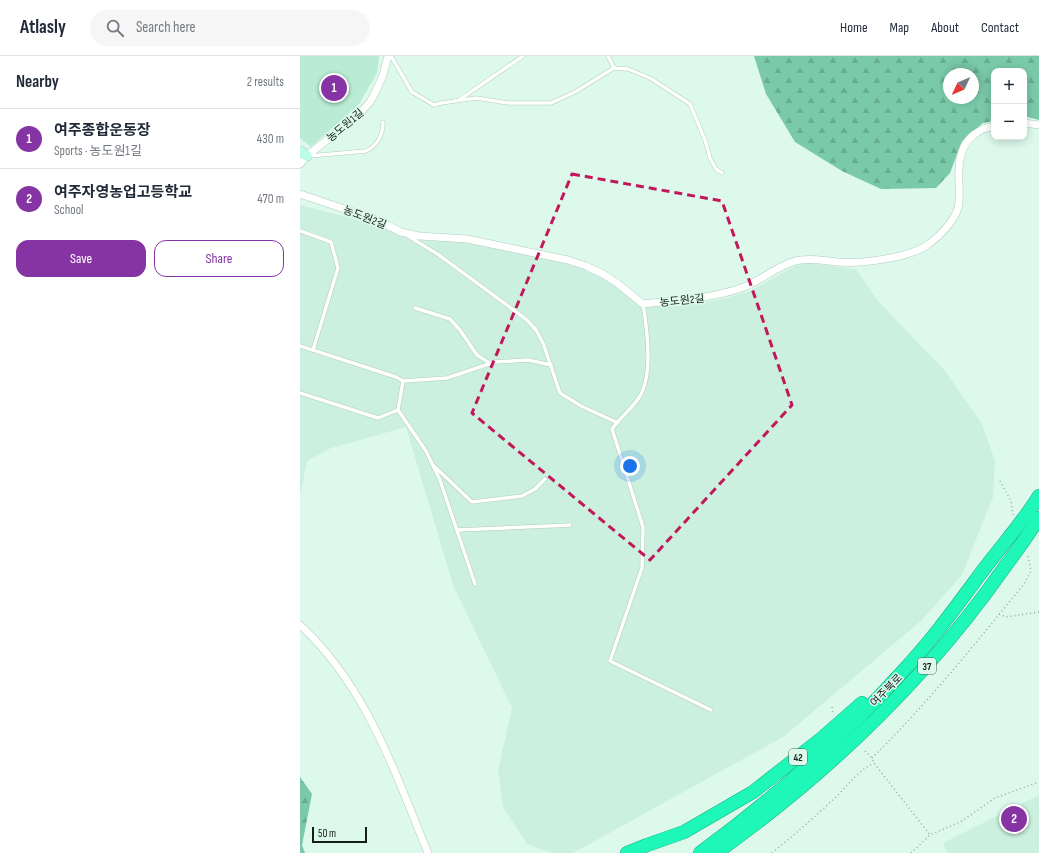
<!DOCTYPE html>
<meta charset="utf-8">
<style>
body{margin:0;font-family:"Sofia Sans Condensed","Noto Sans KR",sans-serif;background:#f6f6f7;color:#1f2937}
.controls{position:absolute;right:12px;top:12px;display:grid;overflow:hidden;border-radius:8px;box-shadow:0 2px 10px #0003}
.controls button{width:36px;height:36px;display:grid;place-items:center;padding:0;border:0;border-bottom:1px solid #e0e1e3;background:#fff;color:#1f2937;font:20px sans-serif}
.compass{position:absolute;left:643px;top:12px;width:36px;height:36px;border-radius:50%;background:#fff;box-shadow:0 2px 10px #0003;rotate:226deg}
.scale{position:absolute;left:12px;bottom:10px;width:55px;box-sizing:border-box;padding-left:4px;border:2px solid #141e1a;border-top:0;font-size:11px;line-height:14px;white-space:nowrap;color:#141e1a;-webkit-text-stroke:3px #ddf9ec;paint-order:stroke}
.you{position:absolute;left:330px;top:410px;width:14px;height:14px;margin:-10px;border:3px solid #fff;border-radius:50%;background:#1a73e8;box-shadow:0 0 0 6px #1a73e833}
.badge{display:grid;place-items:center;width:26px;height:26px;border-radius:50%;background:#8634a3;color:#fff;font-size:13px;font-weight:700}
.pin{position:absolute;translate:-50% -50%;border:2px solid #fff;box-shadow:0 1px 4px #0006}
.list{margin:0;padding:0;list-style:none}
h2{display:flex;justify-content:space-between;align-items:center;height:52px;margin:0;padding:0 16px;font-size:17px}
h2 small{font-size:13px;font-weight:400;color:#747a83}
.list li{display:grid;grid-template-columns:26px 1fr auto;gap:12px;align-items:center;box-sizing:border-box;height:60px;padding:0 16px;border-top:1px solid #e0e1e3}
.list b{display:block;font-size:15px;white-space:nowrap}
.list p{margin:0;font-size:13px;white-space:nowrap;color:#747a83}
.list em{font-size:13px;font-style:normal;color:#747a83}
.actions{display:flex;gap:8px;padding:12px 16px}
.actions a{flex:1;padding:9px 0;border:1px solid #8634a3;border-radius:12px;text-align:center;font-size:14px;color:#8634a3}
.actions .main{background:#8634a3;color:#fff}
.icon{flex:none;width:22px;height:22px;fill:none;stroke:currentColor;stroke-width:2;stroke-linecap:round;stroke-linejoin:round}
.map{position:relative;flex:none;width:739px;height:797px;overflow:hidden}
header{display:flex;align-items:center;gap:24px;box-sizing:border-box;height:56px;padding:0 20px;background:#fff;border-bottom:1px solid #e0e1e3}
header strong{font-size:19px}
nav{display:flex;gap:22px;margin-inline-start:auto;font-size:14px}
.search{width:280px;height:36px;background:#f6f6f7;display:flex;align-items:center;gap:10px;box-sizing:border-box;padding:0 14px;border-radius:22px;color:#747a83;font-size:15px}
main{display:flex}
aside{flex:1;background:#fff}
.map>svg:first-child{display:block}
.built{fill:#cbf0df}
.forest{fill:url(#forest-firs);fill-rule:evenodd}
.garden{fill:#baebd5}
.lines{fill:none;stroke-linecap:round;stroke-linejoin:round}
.lane-casing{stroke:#b0ccbf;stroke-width:4.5}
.street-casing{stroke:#b0ccbf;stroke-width:8}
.secondary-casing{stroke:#b0ccbf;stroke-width:11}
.highway-casing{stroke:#1bab81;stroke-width:14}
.path{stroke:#94aaa0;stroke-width:1.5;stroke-dasharray:1 3;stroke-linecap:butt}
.lane{stroke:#fff;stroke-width:3.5}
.street{stroke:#fff;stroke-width:7}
.secondary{stroke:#bcfdea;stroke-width:10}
.highway{stroke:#1ff7b8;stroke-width:13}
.marked{fill:none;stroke:#c2185b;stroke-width:3;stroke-dasharray:8 5;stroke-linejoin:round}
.labels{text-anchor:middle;stroke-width:3;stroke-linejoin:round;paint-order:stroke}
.shield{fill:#ddf9ec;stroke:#506059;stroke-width:1}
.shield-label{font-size:10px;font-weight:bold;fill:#141e1a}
.street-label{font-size:11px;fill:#141e1a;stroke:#ddf9ec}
</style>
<header>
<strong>Atlasly</strong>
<div class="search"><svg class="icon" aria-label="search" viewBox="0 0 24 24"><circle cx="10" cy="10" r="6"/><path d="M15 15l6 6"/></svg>Search here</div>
<nav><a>Home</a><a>Map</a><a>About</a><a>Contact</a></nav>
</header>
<main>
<aside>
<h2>Nearby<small>2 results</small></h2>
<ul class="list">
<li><span class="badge">1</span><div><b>여주종합운동장</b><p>Sports · 농도원1길</p></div><em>430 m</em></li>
<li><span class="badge">2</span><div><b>여주자영농업고등학교</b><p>School</p></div><em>470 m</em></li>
</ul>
<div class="actions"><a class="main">Save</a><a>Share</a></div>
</aside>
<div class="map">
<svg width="739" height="797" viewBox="0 0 739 797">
<defs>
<pattern id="forest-firs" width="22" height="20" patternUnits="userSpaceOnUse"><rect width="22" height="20" fill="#7acaa9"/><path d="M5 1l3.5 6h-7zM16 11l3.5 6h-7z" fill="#69ad91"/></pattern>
</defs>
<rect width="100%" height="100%" fill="#ddf9ec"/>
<g class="built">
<path d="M0 149 62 165 123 185 168 186 268 208 293 217 324 235 362 252 418 244 448 236 495 210 510 207 556 213 578 245 645 315 682 368 695 405 693 441 662 519 621 565 483 681 273 797H252L227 788 203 751 198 715 212 652 153 529 106 371 31 392 7 405 0 440Z"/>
<path d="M739 739V797H647L643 787Z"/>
</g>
<g class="forest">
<path d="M454 0H739V64L724 60V15H694V65L683 67 662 85 650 117 636 132 581 133 542 115 495 86 466 38ZM649 18H673V42H649Z"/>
<path d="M0 721 12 738 2 789 5 797H0Z"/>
</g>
<path class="garden" d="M0 0H79L77 17 59 48 11 91 0 82Z"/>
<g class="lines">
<g class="lane-casing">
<g id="lane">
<path d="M91 0 112 36 134 49 141 47 176 42 208 47H251L275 36 314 12 328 13 350 22 390 48 405 84 410 102 416 113 422 117"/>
<path d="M308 0 314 12"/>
<path d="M159 44 223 0"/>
<path d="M9 100 66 95C78 89 83 79 83 66"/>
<path d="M0 175 31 186 38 212 13 294"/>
<path d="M108 180 139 199 227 264 236 274 243 287 260 337 281 350 316 366"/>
<path d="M343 248C347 272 353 318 340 340 333 352 320 361 312 373L343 471 342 512 310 605 411 654"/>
<path d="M115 252 150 263 160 274 177 299 191 308"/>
<path d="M0 290 96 321 103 325 147 322 195 306 228 304 251 309"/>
<path d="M0 337 78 362 98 354 126 395 140 424 175 528"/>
<path d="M98 354 103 325"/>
<path d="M134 410 172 446 222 440 235 433 245 423"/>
<path d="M157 474 270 469"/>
</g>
</g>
<g class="street-casing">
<g id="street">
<path d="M724 67 739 69"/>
<path d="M0 108 7 100 60 57 70 46 76 35 83 19 88 0"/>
<path d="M0 138 77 164 101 176 119 180 167 183 268 204 286 210 303 218 317 227 343 248C377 244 411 243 444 231 462 224 482 206 501 204 513 202 525 205 537 206 561 208 612 202 630 187 641 179 654 165 658 152 661 140 658 127 659 115 659 91 669 75 694 70"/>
<path d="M0 569C66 629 95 717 128 797"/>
</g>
</g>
<g class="secondary-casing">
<path id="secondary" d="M0 95 7 100"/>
</g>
<g class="highway-casing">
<g id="highway">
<path d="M327 797 347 789 384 776 453 736 521 683 562 647"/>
<path d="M400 797C473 743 542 683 603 615 633 583 658 548 684 513 702 489 723 466 739 440"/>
<path d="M416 797C527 718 626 623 704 512 716 496 728 479 739 462"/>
</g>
</g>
<g class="path">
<path d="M700 425 711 445 713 459"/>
<path d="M699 558 706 561 739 556"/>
<path d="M532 651 533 659"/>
<path d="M565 695 572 702 574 707 630 779"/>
<path d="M572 702C627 648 675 588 724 528L731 515 728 500"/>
<path d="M472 797C495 778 516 760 537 740 549 728 559 714 574 707"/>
<path d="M611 797 630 779 662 765 695 742 739 726"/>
</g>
<use href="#lane" class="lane"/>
<use href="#street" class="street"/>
<use href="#secondary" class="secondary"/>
<use href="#highway" class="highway"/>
</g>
<path class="marked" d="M272 118 422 145 492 349 350 504 172 357Z"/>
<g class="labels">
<g class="shield">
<rect x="618" y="602" width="18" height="16" rx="3"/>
<rect x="489" y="693" width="18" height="16" rx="3"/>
</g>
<g class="shield-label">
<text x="627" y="614">37</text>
<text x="498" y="705">42</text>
</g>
<g class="street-label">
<text transform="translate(45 69) rotate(-40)" y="4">농도원1길</text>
<text transform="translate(65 161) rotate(21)" y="4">농도원2길</text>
<text transform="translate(382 244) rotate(-6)" y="4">농도원2길</text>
<text transform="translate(586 634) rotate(-46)" y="4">여주북로</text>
</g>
</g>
</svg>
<div class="controls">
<button>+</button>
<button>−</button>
</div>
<svg class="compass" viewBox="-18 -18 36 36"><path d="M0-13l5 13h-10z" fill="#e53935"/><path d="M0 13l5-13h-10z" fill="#747a83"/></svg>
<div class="scale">50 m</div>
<div class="you"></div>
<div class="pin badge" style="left:34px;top:32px">1</div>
<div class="pin badge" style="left:714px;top:763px">2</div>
</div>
</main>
